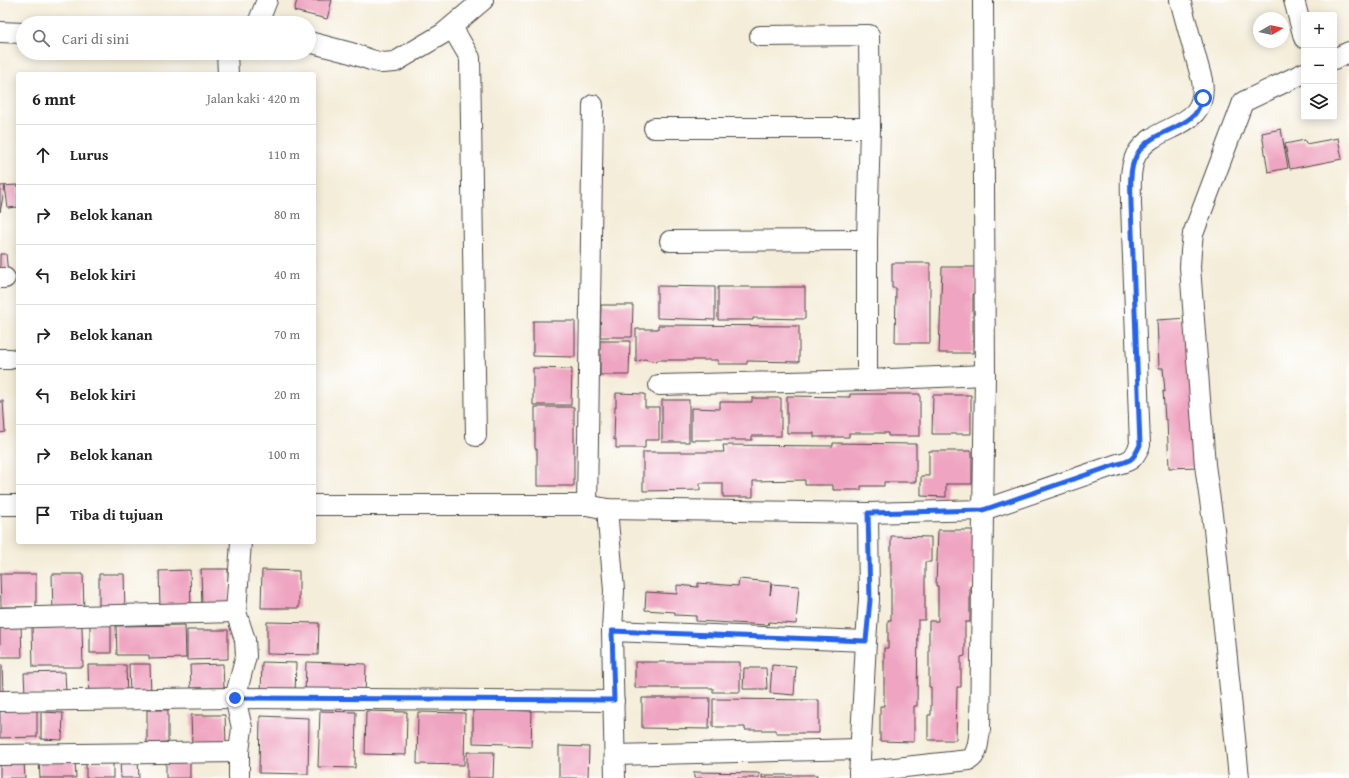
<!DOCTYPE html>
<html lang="id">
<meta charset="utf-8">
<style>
body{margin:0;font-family:"Gentium Book Plus",serif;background:#f2f2f2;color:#222}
.controls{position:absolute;right:12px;top:12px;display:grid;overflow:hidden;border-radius:4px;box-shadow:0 2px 10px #0003}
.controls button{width:36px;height:36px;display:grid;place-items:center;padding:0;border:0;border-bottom:1px solid #e0e0e0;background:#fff;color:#222;font:20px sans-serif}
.compass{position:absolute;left:1253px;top:12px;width:36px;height:36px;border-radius:50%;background:#fff;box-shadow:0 2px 10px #0003;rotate:81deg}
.stop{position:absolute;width:12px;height:12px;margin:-9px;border:3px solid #2563eb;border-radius:50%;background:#fff}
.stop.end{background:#2563eb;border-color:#fff;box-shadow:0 1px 4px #0008}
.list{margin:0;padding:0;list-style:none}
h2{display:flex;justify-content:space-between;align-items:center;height:52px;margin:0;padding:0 16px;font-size:17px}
h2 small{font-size:13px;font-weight:400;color:#767676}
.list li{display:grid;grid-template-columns:26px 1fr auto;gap:12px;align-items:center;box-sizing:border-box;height:60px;padding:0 16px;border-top:1px solid #e0e0e0}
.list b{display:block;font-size:15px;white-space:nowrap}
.list em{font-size:13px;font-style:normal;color:#767676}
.icon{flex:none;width:22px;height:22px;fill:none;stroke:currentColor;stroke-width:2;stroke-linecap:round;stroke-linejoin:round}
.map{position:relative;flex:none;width:1349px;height:778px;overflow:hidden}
.search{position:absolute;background:#fff;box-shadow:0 2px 10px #0003;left:16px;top:16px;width:300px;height:44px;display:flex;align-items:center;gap:10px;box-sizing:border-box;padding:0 14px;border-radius:22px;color:#767676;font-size:15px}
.panel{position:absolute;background:#fff;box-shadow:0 2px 10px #0003;left:16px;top:72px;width:300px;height:472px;border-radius:4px}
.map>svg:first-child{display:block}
.building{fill:#efa5c1}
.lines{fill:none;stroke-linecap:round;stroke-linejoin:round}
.street-casing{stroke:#494845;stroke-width:22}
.street{stroke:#fff;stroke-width:20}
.route{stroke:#2563eb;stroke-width:5}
</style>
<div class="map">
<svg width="1349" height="778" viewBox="0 0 1349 778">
<rect width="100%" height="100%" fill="#fff"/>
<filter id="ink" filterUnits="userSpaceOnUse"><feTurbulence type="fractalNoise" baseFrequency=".025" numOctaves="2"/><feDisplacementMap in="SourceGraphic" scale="8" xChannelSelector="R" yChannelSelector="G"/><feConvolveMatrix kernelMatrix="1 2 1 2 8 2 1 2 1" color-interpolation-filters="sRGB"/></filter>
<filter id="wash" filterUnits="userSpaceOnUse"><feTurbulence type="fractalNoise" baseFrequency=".012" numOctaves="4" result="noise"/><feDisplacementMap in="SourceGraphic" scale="16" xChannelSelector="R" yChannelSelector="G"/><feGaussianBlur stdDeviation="0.9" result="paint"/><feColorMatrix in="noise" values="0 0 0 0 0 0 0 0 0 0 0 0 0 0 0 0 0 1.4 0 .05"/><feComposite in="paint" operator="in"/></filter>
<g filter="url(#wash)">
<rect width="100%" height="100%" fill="#f4edd9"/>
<g id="blocks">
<g class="building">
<path d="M297 0H332L327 19 294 11Z"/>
<path d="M1281 129 1288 168 1268 172 1262 133Z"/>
<path d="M1338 138 1342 159 1290 169 1285 144 1305 140 1306 144Z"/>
<path d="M18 185V207L8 208 5 186 0 212V186Z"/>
<path d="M0 254H6L8 274 0 273Z"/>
<path d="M892 263H930V343H895L896 288H892Z"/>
<path d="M942 267H976V294H973V353H939Z"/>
<path d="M657 286 715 287V320L657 318Z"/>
<path d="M718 287H805V319L753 318V320H718Z"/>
<path d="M601 305H633L632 337H600Z"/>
<path d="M1189 318 1198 467 1169 468 1167 420H1165L1163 391 1165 392 1163 368H1159L1157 320Z"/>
<path d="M533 321H575V357L533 356Z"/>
<path d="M658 325 799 326V362L747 361V364H718V360H657V362L644 359 636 362V329H658Z"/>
<path d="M600 341H630L629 375H600Z"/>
<path d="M533 368 572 369 571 405H533Z"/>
<path d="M616 393 645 394V407H659V440H645V448H616V439L614 440 615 407H616Z"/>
<path d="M850 394H920V436H888V433H849V437H814V433H787V396L850 397Z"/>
<path d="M933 395H971V434H932Z"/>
<path d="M752 398H781V436H752V440H691V408L720 409V402H752Z"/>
<rect x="662" y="400" width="27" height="42"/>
<path d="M0 401H3L5 432 0 433Z"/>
<path d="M535 407H574V486H537V449H535Z"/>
<path d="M833 443 916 444V482H884V486H861V490H833V485H805V480L753 481V497H723V483H700V490L643 491V452H724L723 445 833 446Z"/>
<path d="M929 451H972V484H946V497L921 496V476H929Z"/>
<path d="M938 530H974V586H970V622H965V656L961 657V687H957L956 740H928V715H931V687H929V621H938V586H936Z"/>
<path d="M891 536 931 537V562H925V620H918L917 706H914V742L880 741V706H884V648H888V620H891Z"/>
<path d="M201 569H228L229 607 202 608Z"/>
<path d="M190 570 191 608H160L159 571Z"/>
<path d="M262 570 299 571V608H261Z"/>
<path d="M0 574H36V607H1Z"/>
<path d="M52 574H83L84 613 53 614Z"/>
<path d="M99 574H124L125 609H99Z"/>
<path d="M739 579 771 582 770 595 772 584 799 586 796 624 769 622 768 625 696 621V616L675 615V612L645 610 646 592 677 594V585L698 587V583L738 586Z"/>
<path d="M267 622 319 623 318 655 267 654Z"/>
<rect x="90" y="624" width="21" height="29"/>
<path d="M185 625 186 658 149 659V655H117L116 626Z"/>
<path d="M21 626 22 657H0V627Z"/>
<path d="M82 626 83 667H33L32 627Z"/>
<path d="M187 630H228V659L187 660Z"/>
<path d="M262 662 296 663 295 695 261 694Z"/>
<path d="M306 662 366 664 365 697 305 696Z"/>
<path d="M635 662H740V692H713V688H635Z"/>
<path d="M129 664H150L151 696H130Z"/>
<path d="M223 664 224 688H191L190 665Z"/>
<path d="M0 665H2L3 693H0Z"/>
<path d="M88 665H126L127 699H89Z"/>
<path d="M772 665 796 667 794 695 770 693Z"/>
<path d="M744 668H766L767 689H743Z"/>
<path d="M65 672 66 693 25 694 24 673Z"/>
<path d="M642 698H710L709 729 642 728Z"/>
<path d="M713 699 819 700V733H776V730H745V727H713Z"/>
<path d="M473 709 532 711 531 747 508 746V744L473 743Z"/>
<path d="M0 710H37V737L0 738Z"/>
<path d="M147 710H168V742L147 743Z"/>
<path d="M320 711 356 712 355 768 318 767Z"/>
<path d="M366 711 407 712 406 755 365 754Z"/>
<path d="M41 712 63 713 62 740 41 739Z"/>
<path d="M418 712 465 713 464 765 417 764Z"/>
<path d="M191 715H225L226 744H192Z"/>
<path d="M260 716 309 718 308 774 259 773Z"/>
<path d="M559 746 589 747 588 778H559Z"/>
<path d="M467 752H494L493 778H467Z"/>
<path d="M39 760H75L76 778H40Z"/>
<path d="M120 760H138L139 778H121Z"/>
<rect x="166" y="761" width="24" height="17"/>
<path d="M0 762H24L25 778H0Z"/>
<rect x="86" y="762" width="27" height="16"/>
<path d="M694 772 759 773V778H694Z"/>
<rect x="762" y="775" width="55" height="3"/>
</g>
</g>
</g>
<g filter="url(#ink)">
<use href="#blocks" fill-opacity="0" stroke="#494845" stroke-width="1"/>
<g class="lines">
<g class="street-casing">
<g id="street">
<path d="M1294 0 1304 38"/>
<path d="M258 23 267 0"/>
<path d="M452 27 470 58 476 436"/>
<path d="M0 32 23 33"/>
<path d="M760 36 869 35 870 128 867 240V380"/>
<path d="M309 42 351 53 371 60 382 63 395 62 444 33 483 0"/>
<path d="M227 53 228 74"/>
<path d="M1334 59 1349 52"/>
<path d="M654 128H870"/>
<path d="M670 241 867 240"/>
<path d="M0 278H5"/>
<path d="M0 359H10"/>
<path d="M659 385 867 380 985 375"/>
<path d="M0 505H18"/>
<path d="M314 505H587L607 509 868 513 983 510 1118 464C1132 461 1134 458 1140 445L1131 204C1131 188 1129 170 1136 155 1155 121 1210 132 1202 80L1180 0"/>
<path d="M587 505 593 105"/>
<path d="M607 509 614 590 612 631 615 778"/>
<path d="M0 618 236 612"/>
<path d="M612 631 866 641"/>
<path d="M0 701 235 698 614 701"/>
<path d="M0 755 239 752"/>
<path d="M615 755 860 749"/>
<path d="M859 772 969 760C979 754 978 740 980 729L985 375 983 0"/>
<path d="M239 778V752L242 728 235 698 246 656 245 640 236 612 241 542"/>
<path d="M859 778 866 641 869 600 868 513"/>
<path d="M1239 778 1214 529 1205 465 1190 267 1191 251 1193 234 1243 102 1304 73"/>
</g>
</g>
<use href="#street" class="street"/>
</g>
</g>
<g class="lines" filter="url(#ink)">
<path class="route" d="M235 698 614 700 612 631 866 641 870 600 868 513 983 510 1118 464C1132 461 1134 458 1140 445L1131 204C1131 190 1129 174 1134 161 1144 133 1172 134 1192 117 1198 112 1200 105 1203 98"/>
</g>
</svg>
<div class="controls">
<button>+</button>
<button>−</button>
<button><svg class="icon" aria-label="layers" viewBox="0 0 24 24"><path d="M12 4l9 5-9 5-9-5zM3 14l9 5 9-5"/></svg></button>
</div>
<svg class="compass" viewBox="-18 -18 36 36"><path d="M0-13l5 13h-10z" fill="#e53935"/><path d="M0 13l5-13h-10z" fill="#767676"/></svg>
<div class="stop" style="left:1203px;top:98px"></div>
<div class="stop end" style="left:235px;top:698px"></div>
<div class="search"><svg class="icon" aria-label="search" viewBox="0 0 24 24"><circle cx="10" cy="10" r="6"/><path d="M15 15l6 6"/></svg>Cari di sini</div>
<section class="panel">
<h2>6 mnt<small>Jalan kaki · 420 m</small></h2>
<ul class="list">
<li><svg class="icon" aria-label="ahead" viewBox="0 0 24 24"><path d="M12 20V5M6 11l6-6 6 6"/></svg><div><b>Lurus</b></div><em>110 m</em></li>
<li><svg class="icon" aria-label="right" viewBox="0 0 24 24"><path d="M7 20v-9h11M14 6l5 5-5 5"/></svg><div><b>Belok kanan</b></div><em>80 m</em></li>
<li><svg class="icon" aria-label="left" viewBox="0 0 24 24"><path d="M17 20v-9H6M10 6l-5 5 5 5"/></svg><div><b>Belok kiri</b></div><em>40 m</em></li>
<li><svg class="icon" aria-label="right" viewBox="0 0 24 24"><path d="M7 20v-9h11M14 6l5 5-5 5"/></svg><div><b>Belok kanan</b></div><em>70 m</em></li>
<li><svg class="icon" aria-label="left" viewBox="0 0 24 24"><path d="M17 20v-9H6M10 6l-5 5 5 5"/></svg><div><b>Belok kiri</b></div><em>20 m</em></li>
<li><svg class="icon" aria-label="right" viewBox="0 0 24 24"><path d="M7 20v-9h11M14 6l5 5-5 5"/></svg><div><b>Belok kanan</b></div><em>100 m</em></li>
<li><svg class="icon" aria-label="arrive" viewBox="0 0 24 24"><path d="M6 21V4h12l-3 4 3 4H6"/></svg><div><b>Tiba di tujuan</b></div></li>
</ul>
</section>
</div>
